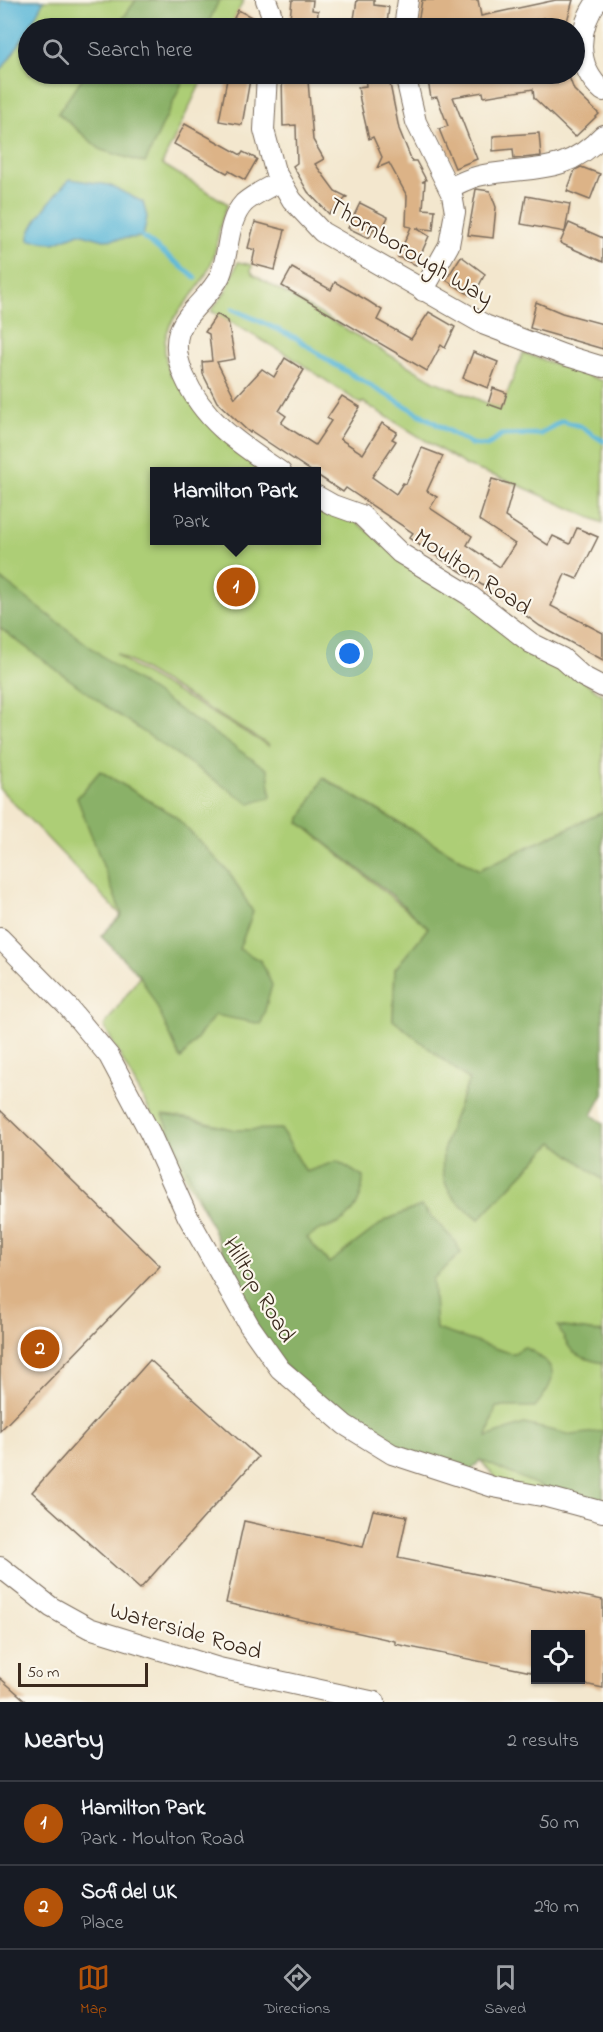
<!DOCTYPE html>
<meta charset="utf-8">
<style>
body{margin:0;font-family:"Indie Flower",sans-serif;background:#20242c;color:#f1f3f6}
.controls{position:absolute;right:18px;bottom:18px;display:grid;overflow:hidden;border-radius:0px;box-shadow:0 2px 4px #0004}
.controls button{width:54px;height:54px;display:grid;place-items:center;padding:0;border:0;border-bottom:2px solid #363941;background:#171b24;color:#f1f3f6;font:30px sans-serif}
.scale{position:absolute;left:18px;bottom:15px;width:130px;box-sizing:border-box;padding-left:6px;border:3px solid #3b2a1e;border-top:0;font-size:16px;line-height:21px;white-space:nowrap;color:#3b2a1e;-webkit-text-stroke:4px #fbf7ec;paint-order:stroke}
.you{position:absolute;left:350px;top:654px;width:21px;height:21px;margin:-15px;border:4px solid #fff;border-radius:50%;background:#1a73e8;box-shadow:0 0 0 9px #1a73e833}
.badge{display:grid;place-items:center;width:39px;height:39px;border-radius:50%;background:#b45309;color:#fff;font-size:20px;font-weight:700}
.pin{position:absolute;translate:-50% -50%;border:3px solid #fff;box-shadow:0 2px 6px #0006}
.popup{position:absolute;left:150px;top:467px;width:171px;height:78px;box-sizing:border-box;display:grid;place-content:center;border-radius:0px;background:#171b24;filter:drop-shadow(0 2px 4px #0005);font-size:20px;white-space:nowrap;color:#9ea1a6}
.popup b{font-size:22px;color:#f1f3f6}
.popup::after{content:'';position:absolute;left:50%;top:100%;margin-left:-12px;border:12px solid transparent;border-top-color:#171b24}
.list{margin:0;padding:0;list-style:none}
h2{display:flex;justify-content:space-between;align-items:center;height:78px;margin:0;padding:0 24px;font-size:26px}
h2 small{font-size:20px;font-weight:400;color:#9ea1a6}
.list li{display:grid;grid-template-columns:39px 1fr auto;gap:18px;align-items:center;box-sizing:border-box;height:84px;padding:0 24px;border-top:2px solid #363941}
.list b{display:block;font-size:22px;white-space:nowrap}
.list p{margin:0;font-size:20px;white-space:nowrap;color:#9ea1a6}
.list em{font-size:20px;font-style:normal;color:#9ea1a6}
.icon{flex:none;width:33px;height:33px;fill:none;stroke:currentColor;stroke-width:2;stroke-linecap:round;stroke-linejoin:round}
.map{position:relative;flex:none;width:603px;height:1702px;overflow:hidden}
.search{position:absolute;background:#171b24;box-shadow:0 2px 4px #0004;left:18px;right:18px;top:18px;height:66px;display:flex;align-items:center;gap:15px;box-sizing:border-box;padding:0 21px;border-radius:33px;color:#9ea1a6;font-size:22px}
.sheet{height:246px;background:#171b24}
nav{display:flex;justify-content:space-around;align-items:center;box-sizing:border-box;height:84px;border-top:2px solid #363941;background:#171b24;font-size:16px;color:#9ea1a6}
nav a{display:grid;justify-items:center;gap:3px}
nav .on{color:#b45309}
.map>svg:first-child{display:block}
.green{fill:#adce76;stroke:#747c4a;stroke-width:1.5;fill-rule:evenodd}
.forest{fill:#8ab167;stroke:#626e42;stroke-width:1.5}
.water{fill:#5ab7d8;stroke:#4a707b;stroke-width:1.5}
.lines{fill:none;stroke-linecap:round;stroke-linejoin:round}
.stream{stroke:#5ab7d8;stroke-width:5}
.building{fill:#dcb387}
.street-casing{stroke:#7b6c5c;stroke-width:22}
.street{stroke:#fff;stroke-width:20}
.labels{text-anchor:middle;stroke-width:4.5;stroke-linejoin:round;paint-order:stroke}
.street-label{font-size:24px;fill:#3b2a1e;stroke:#fbf7ec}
</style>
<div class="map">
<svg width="603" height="1702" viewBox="0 0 603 1702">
<rect width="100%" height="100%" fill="#fbf7ec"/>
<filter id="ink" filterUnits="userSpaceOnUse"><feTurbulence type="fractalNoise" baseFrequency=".0167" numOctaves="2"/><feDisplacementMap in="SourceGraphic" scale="12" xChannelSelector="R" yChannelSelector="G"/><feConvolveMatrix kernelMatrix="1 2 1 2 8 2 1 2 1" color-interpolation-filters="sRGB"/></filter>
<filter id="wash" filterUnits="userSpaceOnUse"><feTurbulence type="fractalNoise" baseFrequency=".008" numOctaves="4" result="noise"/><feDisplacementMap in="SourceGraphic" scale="24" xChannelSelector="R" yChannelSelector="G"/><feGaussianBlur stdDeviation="1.35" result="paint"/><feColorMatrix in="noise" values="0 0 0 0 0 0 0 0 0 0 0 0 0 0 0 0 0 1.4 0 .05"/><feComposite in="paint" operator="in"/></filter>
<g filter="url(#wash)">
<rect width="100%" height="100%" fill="#f3e7ce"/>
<g class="green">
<path d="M0 0H244L229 28H28V74H205L162 164 228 204C217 224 219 246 210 266 193 308 148 321 171 376L175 374 268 471 155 472V540H317V504L348 517 603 695V812L479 870 324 778 299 822 429 928 395 969 393 1020 469 1080 450 1129 479 1219 553 1142 603 1180V1509L506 1490 480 1460 234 1267 104 1026 140 976 101 936 121 915 0 789ZM116 653 269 745V746L133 667Z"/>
<path d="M238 262 252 265 251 271 254 275 434 381 501 409 523 353 603 381V523L514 483 467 466 363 402 361 404 288 355 211 311 226 291Z"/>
</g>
<g class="forest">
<path d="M136 0H219L206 28H116Z"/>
<path d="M85 74H186L145 163 101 150 58 113Z"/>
<path d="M0 578 114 665 268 770 271 797 250 804 108 708 0 628Z"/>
<path d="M100 771 175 816 229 872 253 912 239 949 261 961 272 985 261 1024 215 1015 181 1059 157 1007 140 976 101 936 122 915 77 798Z"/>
<path d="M323 778 479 870 603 812V1094L592 1115 603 1123V1180L553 1142 479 1219C470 1211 457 1204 451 1194 428 1161 457 1114 469 1080L393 1020 395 969 428 928 393 896 299 822Z"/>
<path d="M163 1115 191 1119 235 1130 281 1129 306 1172 337 1161 363 1177C363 1196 355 1216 337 1224 323 1230 321 1227 307 1238L329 1263 386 1220 421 1206 455 1241 461 1253 433 1279 436 1329 513 1354 524 1347C560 1365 559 1377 535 1407H496L487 1437 524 1424 572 1435 603 1431V1509L588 1507 480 1460 465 1479 356 1432 264 1347Z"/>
<path d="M558 1326 603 1333V1363C573 1356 571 1354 558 1326Z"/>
</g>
<g class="water">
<path d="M0 0H44L24 37 0 72Z"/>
<path d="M70 179 109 185 143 202 147 217 143 237 104 240 79 233 54 243 29 240C26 228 60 189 70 179Z"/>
</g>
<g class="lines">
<g class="stream">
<path d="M143 237 196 278"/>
<path d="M233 309 298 339 332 363 471 444 487 446 501 435 541 434 562 421 580 426 603 441"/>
</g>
</g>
<g id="blocks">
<g class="building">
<path d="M292 0H313L312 10 318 11 317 24 307 23 306 28H289Z"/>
<path d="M357 0H374V5L389 7 387 24 354 19Z"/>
<path d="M422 0H478L481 16 556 0H573L565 28 542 26 544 18 511 25 512 28H417Z"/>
<path d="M238 10 259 21V28H239L231 24Z"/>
<path d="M228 74H251L242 125 219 121Z"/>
<path d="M282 74H302V81H308L313 140 324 159 315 164 335 191 347 197 329 214 308 192 293 166 297 163 296 125 283 126Z"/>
<path d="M365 74H388L399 129 412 161H416L426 180 422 182H425L423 209 435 210 433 230 416 228 429 236 416 265 398 257 411 227 406 226 407 196 389 163 377 168 382 157 373 137 369 139 360 100 358 87 366 86Z"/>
<path d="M439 74H568L574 90 599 114 575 137 534 98 533 89 484 97 483 92 453 97 477 159 455 168 439 129 448 126 437 97 431 98 427 75Z"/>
<path d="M185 124 241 155 243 152 257 159 245 180 229 171 227 173 174 144Z"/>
<path d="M539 133 541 156 514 159 513 149 493 151V136Z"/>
<path d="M581 167 600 174 590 200 567 191 575 170Z"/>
<path d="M476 189 490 191 496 207 493 238 468 235Z"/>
<path d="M526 196 570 204 565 232 521 224Z"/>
<path d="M360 203 388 217 381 231 374 228 369 238 348 228Z"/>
<path d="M255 222 285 230 275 270 252 264 255 250 248 248Z"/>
<path d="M569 223 603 238V262L560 243Z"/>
<path d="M461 256 485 274 473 297 446 280Z"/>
<path d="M292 268 331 290 335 282 368 301 382 310 377 320 411 339 429 312 455 327 445 348 441 345 427 371 282 286Z"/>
<path d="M536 302 562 313 603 324V349L530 328Z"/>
<path d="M217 314 228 321 235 359 217 362 235 398 262 369 274 377 285 358 304 370 279 411 286 416 281 423 315 445 331 421 327 418 342 396 360 407 340 439 363 454 382 423 397 432 392 439 396 441 372 477 396 494 403 483 406 484 422 448 443 456 427 491 437 497 430 508 472 536 467 545 500 567 515 544 479 520 492 479 514 485 505 517 548 545 553 536 570 544 577 528 598 537 577 579 565 574 551 606 603 633V660L540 626 501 597 421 546 409 538 413 533 346 488 343 492 317 475V471H311L251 431 250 433 217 402 203 374 202 362 212 361 209 334 205 332Z"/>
<path d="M473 352 498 362 488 388 463 378Z"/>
<path d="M493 388 507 393 502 409 488 404Z"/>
<path d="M0 1110 160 1266 0 1431Z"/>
<path d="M150 1360 258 1457 140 1589 32 1492Z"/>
<path d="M373 1510 407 1516 398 1558 603 1600V1688L580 1683V1635H536V1673L395 1644V1641L226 1603 244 1521 363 1547Z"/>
<path d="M0 1678 27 1702H0Z"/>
</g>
</g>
</g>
<g filter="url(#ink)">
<use href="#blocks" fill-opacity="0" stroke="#7b6c5c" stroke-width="1.5"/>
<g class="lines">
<g class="street-casing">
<g id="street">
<path d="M266 0 271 13V28"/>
<path d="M598 0C577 28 575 67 603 91"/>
<path d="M404 28 408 0"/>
<path d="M267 74 264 130 275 171 292 200 322 232 485 325 564 355 603 367"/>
<path d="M405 74 416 122 452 195 455 212 449 245 423 291"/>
<path d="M280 181C268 188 254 194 244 203 226 222 230 253 220 276 210 297 187 310 179 332 174 347 178 362 184 376 204 422 241 445 281 472"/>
<path d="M449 188C460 183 471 177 483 175 531 166 565 176 603 135"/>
<path d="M317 496 333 505 361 515 400 553 469 595 531 643 562 658 582 676 603 687"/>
<path d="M0 938 68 1007 109 1056 150 1133 187 1215 249 1325 280 1369 345 1425 392 1454 493 1487 547 1497 603 1512"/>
<path d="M0 1567 51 1607 89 1628 219 1668 375 1702"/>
</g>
</g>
<use href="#street" class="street"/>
</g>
</g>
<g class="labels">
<g class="street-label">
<text transform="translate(411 251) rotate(31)" y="8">Thornborough Way</text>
<text transform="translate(473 571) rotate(34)" y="8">Moulton Road</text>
<text transform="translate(260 1289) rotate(59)" y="8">Hilltop Road</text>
<text transform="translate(186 1630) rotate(16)" y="8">Waterside Road</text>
</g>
</g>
</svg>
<div class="controls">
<button><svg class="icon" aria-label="locate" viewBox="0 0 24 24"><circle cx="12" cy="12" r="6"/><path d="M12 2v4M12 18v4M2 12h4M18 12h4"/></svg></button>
</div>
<div class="scale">50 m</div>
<div class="you"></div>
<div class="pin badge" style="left:236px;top:587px">1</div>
<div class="popup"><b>Hamilton Park</b>Park</div>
<div class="pin badge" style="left:40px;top:1349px">2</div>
<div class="search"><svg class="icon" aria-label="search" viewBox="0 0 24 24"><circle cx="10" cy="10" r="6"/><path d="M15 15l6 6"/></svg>Search here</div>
</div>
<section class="sheet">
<h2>Nearby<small>2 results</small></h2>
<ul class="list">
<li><span class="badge">1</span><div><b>Hamilton Park</b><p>Park · Moulton Road</p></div><em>50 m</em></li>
<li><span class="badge">2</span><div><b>Sofidel UK</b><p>Place</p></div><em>290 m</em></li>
</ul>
</section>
<nav>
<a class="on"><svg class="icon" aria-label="map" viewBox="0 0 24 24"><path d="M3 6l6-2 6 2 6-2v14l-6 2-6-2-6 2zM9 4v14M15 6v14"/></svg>Map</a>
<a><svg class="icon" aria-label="directions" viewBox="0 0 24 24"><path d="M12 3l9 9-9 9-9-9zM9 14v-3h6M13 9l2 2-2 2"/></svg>Directions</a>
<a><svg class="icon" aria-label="saved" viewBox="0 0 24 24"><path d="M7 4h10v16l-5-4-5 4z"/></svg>Saved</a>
</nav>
